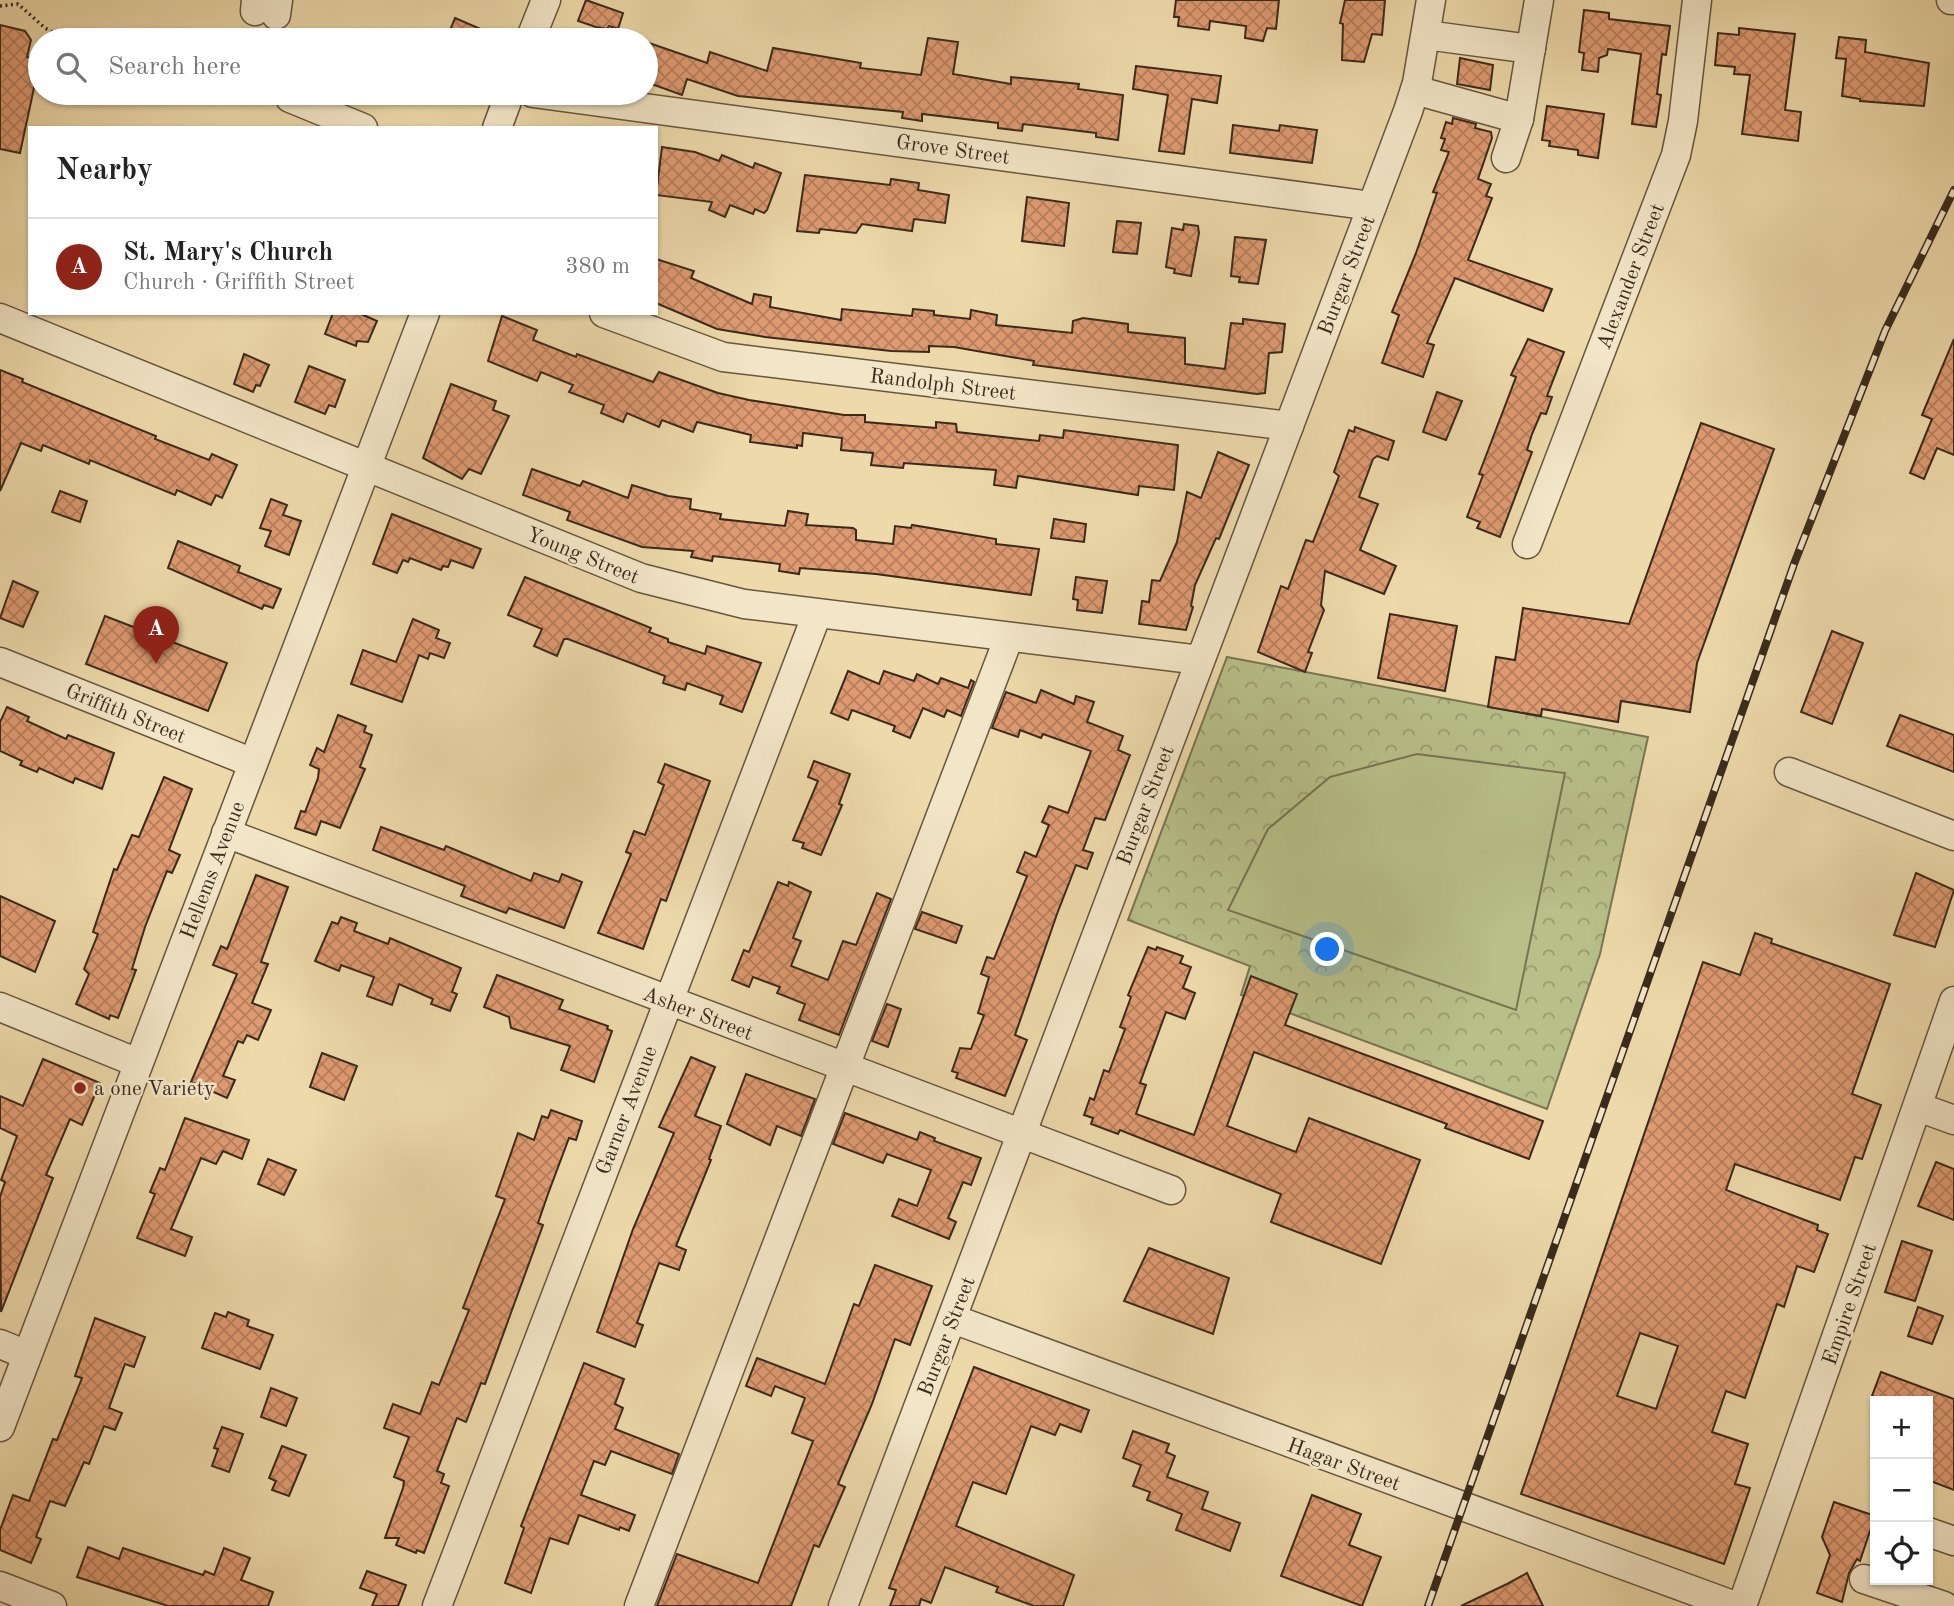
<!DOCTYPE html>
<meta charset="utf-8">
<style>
body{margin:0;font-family:"Old Standard TT",serif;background:#f2f2f2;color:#222}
.controls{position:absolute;right:21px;bottom:21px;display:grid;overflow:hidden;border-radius:0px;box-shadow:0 2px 5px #0004}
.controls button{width:63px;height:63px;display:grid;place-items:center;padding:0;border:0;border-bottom:2px solid #e0e0e0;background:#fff;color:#222;font:35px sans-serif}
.you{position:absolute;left:1328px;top:950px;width:24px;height:24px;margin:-18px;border:5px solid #fff;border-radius:50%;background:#1a73e8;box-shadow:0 0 0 10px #1a73e833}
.badge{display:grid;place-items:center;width:46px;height:46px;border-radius:50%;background:#8f2418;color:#fff;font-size:23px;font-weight:700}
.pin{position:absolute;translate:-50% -58px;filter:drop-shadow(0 2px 4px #0008)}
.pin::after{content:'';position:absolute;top:37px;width:24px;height:21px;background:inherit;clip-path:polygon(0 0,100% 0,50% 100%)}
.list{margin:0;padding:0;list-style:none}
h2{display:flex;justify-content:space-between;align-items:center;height:91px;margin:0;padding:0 28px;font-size:30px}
h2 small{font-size:23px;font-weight:400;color:#767676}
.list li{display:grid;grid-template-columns:46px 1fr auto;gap:21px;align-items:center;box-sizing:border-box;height:98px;padding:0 28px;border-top:2px solid #e0e0e0}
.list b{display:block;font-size:26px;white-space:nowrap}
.list p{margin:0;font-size:23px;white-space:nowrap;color:#767676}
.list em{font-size:23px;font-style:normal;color:#767676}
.icon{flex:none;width:38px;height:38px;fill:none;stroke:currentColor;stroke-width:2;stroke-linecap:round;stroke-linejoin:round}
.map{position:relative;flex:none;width:1954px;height:1606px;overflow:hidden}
.search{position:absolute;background:#fff;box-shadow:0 2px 5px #0004;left:28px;top:28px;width:630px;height:77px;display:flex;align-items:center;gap:18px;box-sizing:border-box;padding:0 24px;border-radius:38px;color:#767676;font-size:26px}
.panel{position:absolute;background:#fff;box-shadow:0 2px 5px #0004;left:28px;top:126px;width:630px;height:189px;border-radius:0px}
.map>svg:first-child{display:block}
.park{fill:url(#park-crowns);stroke:#787453;stroke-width:2}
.pitch{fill:#b8bf89;stroke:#787453;stroke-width:2}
.building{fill:url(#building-cross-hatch);stroke:#392a1d;stroke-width:2;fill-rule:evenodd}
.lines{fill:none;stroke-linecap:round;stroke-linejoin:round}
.minor-casing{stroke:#665640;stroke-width:31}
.path{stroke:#392a1d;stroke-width:3.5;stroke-dasharray:2 3.5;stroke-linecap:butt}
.minor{stroke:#f3e6c8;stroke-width:28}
.rail-casing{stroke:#392a1d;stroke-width:8}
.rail{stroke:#f3e6c8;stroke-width:5;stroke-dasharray:16;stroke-linecap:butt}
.poi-dot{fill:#8f2418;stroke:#f3e6c8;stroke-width:2.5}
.labels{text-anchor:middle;stroke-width:5;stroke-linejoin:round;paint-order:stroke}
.street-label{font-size:21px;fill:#392a1d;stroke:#f3e6c8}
.poi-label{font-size:21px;fill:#392a1d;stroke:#f3e6c8;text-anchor:start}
</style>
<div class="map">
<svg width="1954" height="1606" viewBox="0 0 1954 1606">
<defs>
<pattern id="park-crowns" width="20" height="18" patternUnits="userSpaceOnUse" patternTransform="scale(1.75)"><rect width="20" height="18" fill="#b8bf89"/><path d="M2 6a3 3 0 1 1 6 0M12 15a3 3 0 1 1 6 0" fill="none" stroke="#979b6f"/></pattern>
<pattern id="building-cross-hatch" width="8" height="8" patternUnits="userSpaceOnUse" patternTransform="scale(1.75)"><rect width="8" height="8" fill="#df9a71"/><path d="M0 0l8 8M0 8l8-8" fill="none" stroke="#b67e5c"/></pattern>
</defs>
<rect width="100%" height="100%" fill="#edd9aa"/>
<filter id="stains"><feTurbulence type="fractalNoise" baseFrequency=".00286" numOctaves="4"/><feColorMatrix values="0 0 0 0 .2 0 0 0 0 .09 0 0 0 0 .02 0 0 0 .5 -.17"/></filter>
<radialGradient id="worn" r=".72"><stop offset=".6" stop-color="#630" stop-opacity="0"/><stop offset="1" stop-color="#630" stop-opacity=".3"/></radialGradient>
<path class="park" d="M1227 657 1648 737 1600 954 1547 1109 1241 995 1250 966 1128 920Z"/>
<path class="pitch" d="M1417 754 1565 773 1516 1010 1228 910 1268 829 1330 777Z"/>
<g class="building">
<path d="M586 0 623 13 618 29 609 26 607 29 596 27 578 21Z"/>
<path d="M1176 0H1279L1276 29 1267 28 1263 41 1245 38 1246 26 1210 21 1209 30 1178 26 1179 17H1174Z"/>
<path d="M1345 0H1385L1382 35 1372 34 1364 62 1342 60 1343 24 1340 23Z"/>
<path d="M1584 10 1609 13V19L1670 26 1666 55 1662 54 1657 94 1661 95 1656 127 1632 124 1641 54 1608 49 1607 55 1599 58 1598 72 1582 70 1584 53 1579 52Z"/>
<path d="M455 18 506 40H446Z"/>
<path d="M0 25 25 31 31 40 27 57 40 60 20 153 0 149Z"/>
<path d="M1739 28 1795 34 1785 110 1801 112 1798 141 1742 134 1750 75 1734 74 1735 67 1715 65 1718 33 1739 35Z"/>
<path d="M1839 37 1866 40 1865 52 1929 63 1924 106 1860 101V99L1842 96 1846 59 1836 58Z"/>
<path d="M928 38 958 42 953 74 1011 84V77L1079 84 1078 89 1123 95 1118 140 1096 137V133L1023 124 1022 131 998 128V123L922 114V121L902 118 903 112 738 96 687 79 682 95 646 82V42L707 63 710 52 767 71 773 48 861 63 860 68 921 75Z"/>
<path d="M1460 58 1493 65 1490 90 1457 84Z"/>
<path d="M1136 66 1221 76 1217 103 1192 99 1184 154 1159 151 1168 95 1133 89Z"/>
<path d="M1547 106 1604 114 1598 158 1578 155V150L1549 146 1550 141 1542 140Z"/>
<path d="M1453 118 1476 124 1475 128 1491 132 1492 138 1478 179 1491 184 1486 196 1492 198 1468 260 1552 289 1543 311 1455 278 1427 343 1434 345 1423 377 1382 363 1399 315 1392 312 1416 253 1437 193 1433 192 1449 152 1441 150 1445 139 1441 138 1446 122 1452 124Z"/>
<path d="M1233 125 1279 131 1280 125 1317 130 1312 163 1230 153Z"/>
<path d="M662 147 695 152 719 161 722 155 753 168 755 163 781 173 767 210 764 213 755 209 753 214 730 205 725 217 709 210 712 202 656 195Z"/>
<path d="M805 175 890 185 891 179 919 183 918 190 949 195 945 223 914 219 912 231 862 224 856 233 820 229 819 233 797 231Z"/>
<path d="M1027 197 1069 203 1064 246 1022 241Z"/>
<path d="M1117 221 1141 223 1137 254 1113 252Z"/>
<path d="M1184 224 1198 226 1199 233 1191 276 1174 273 1175 269 1166 267 1172 228 1183 230Z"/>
<path d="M1235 237 1266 240 1258 284 1239 282 1240 277 1231 276Z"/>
<path d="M656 259 694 271 691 278 752 304 754 294 771 297 770 307 841 320 842 309 912 316 913 309 934 311V315L970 319 971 310 997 315 996 325 1072 333 1073 321 1083 318 1128 324V332L1185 338V364L1225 369 1231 323 1243 324V319L1285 324 1282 352 1269 353 1265 393 1257 394 1033 365 1034 361 954 347 929 346V352L891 351 765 337 717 329 656 303Z"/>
<path d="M333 313H359L377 321 368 342 357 341 356 346 325 334Z"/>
<path d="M502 316 537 330 533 340 576 357 577 354 653 382 659 372 718 393 749 400 844 415H865V422L936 428V422L956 424 957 432 1039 441 1040 435 1063 438 1064 430 1178 445 1174 490 1139 486 1138 495 1018 476 1016 488 994 485 996 470 904 463 903 468 871 465 873 453 841 450 842 438 803 433 802 446 797 445V448L750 442 751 435 697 422 693 432 662 420 659 427 627 413 623 422 601 413 604 405 569 392 573 385 541 372 537 381 488 361Z"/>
<path d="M1528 339 1564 352 1547 396 1552 397 1546 414 1541 413 1532 434 1527 450 1532 452 1500 537 1477 528 1480 522 1467 517 1483 475 1479 474 1516 377 1511 375Z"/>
<path d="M1954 339V455L1937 448 1924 479 1910 473 1932 419 1922 415Z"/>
<path d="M244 354 269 365 260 386 256 385 253 392 234 384Z"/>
<path d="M309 366 345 380 335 407 329 405 325 414 295 402Z"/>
<path d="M0 370 23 379 22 382 156 436 155 439 209 460 212 454 237 465 222 498 216 495 211 505 177 490 175 495 90 460 89 464 43 445 41 451 21 443 0 491Z"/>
<path d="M451 384 496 401 493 410 509 416 481 474 469 469 462 479 423 458Z"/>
<path d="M1437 392 1462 401 1446 440 1423 432Z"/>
<path d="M1701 423 1774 449 1697 663 1690 712 1621 701 1618 722 1542 709 1541 716 1488 707 1496 657 1515 660 1523 608 1629 624Z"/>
<path d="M1355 427 1394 441 1388 460 1377 456 1373 459 1359 497 1378 504 1360 550 1396 566 1384 594 1325 571 1321 605 1324 610 1308 652 1312 653 1305 672 1258 652 1281 586 1288 589 1306 540 1313 542 1339 476 1334 472 1349 430 1354 432Z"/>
<path d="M1218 452 1249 465 1219 539 1216 538 1195 585 1191 606 1193 607 1186 630 1139 624 1142 601 1149 602 1152 580 1160 581 1177 542 1187 492 1201 498Z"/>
<path d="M532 469 580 486 583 481 628 498 632 485 668 496 691 499 690 509 721 514 720 519 785 526 788 511 808 514 806 525 853 528 856 530V540L893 544 895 526 911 528 912 525 996 539V544L1039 549 1031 595 876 574 800 568 799 574 779 571 780 564 713 556 712 561 691 557 693 551 642 547 567 520 570 512 523 495Z"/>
<path d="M60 491 87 501 80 522 52 512Z"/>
<path d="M271 499 287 505 283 515 301 521 289 555 265 546 271 531 260 528Z"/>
<path d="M392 514 481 549 473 568 451 560 448 567 443 566 441 570 410 558 408 562 403 560 397 573 373 564Z"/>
<path d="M1054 519 1086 524 1084 542 1051 538Z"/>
<path d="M178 541 240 566 238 572 281 589 273 608 264 605 262 609 168 568Z"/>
<path d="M525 577 651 628 649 632 668 639V642L705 654 707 646 761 663 742 712 720 704 723 696 687 683 685 690 663 683 665 676 568 639H564L557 656 534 646 542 629 508 615Z"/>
<path d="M1076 577 1107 581 1102 613 1077 610 1078 600 1073 599Z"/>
<path d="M13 581 38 592 23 627 0 618Z"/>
<path d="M1390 614 1457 626 1445 691 1378 678Z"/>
<path d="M105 616 227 663 208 711 86 664Z"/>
<path d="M413 619 439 630 436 638 450 643 444 658 430 653 428 659 419 655 402 702 351 684 363 650 396 662Z"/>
<path d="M1832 631 1863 643 1832 724 1801 712Z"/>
<path d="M848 671 879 684 884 671 914 681 917 674 938 684 941 678 968 688 971 680 974 682 961 716 947 710 944 717 923 708 910 738 893 731 895 726 852 710 848 720 831 713Z"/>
<path d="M1041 690 1074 704 1076 696 1094 702 1087 722 1123 736 1118 750 1130 755 1105 820 1095 818 1083 850 1093 853 1087 869 1076 865 1057 914 1015 1035 1027 1040 1005 1096 956 1078 958 1073 952 1071 960 1048 971 1049 984 1015 978 1013 989 977 981 974 987 957 994 959 1027 876 1017 872 1025 852 1036 857 1049 825 1042 822 1049 806 1068 813 1091 751 1043 734 1041 738 1020 730 1018 737 992 728 1006 692 1036 703Z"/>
<path d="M7 707 29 717 27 721 66 739 68 735 114 753 102 789 75 778 73 783 39 768 37 772 20 765 22 761 0 751V722Z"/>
<path d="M338 715 366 726 364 732 372 735 360 767 365 769 340 828 321 821 316 835 295 828 301 811 305 812 318 778 319 769 310 765 317 748 324 752Z"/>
<path d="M1900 715 1954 735V772L1887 746Z"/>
<path d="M814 761 850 774 839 804 842 805 821 855 802 848 804 843 793 840 818 781 808 777Z"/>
<path d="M665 764 710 781 666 901 661 899 643 949 598 933 631 854 626 852 634 831 645 835 664 785 658 782Z"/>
<path d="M164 777 192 789 169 850 180 855 172 873 167 871 145 927 132 969 136 970 118 1018 110 1015 109 1019 76 1004 89 974 84 969 98 934 93 932 114 869 117 870 132 835 139 837Z"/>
<path d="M381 827 444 850 446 846 531 881 534 873 559 882 562 874 582 882 564 928 509 908 506 913 461 896 465 886 373 850Z"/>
<path d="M1916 873 1954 890 1935 947 1894 935Z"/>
<path d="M256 875 288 887 261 962 268 964 252 1003 271 1010 258 1040 247 1035 243 1043 238 1041 223 1076 235 1080 227 1098 191 1082 237 974 213 965 221 946 227 949Z"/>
<path d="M778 882 788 886 789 882 811 892 793 938 801 941 791 966 828 980 843 941 856 945 877 893 891 899 839 1035 799 1020 805 1004 777 993 780 987 753 977 749 987 732 980 744 950 749 952Z"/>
<path d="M0 896 55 921 35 972 0 956Z"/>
<path d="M922 912 962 926 956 943 915 929Z"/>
<path d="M341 917 357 923 354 931 388 944 390 938 461 968 452 992 457 994 450 1011 431 1004 433 999 399 984 392 1005 367 996 374 977 341 965 339 971 315 961 332 922 338 924Z"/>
<path d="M1755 933 1772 939 1771 943 1890 984 1852 1094 1881 1105 1862 1159 1855 1157 1840 1200 1735 1164 1726 1190 1818 1225 1817 1230 1828 1234 1814 1272 1797 1266 1784 1307 1777 1304 1745 1398 1726 1391 1712 1432 1748 1444 1735 1484 1750 1488 1724 1564 1521 1494 1703 962 1740 975ZM1640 1333 1678 1346 1656 1409 1617 1396Z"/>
<path d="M1148 947 1156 950 1157 947 1183 956 1180 963 1191 967 1183 988 1195 993 1185 1019 1166 1012 1140 1083 1146 1085 1136 1114 1194 1135 1251 976 1297 994 1285 1025 1543 1121 1529 1159 1445 1128 1447 1124 1254 1052 1227 1126 1296 1152 1309 1118 1420 1160 1381 1264 1271 1222 1281 1194 1120 1130 1118 1134 1091 1124 1093 1118 1084 1115 1090 1098 1094 1100 1104 1070 1109 1072 1125 1029 1120 1027 1131 997 1128 995Z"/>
<path d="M497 975 563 1000 559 1009 608 1026 607 1029 612 1031 594 1082 561 1070 570 1046 511 1028 509 1017 484 1007Z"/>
<path d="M887 1004 901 1009 888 1047 872 1041Z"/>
<path d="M322 1053 357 1066 344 1100 310 1087Z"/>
<path d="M691 1057 715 1067 695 1116 721 1126 709 1159 711 1160 676 1246 686 1250 679 1270 659 1263 637 1323 643 1325 635 1347 597 1332 633 1229 674 1133 659 1127Z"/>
<path d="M43 1059 100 1083 82 1125 70 1119 46 1175 53 1178 1 1312 0 1197 5 1182 1 1180 17 1136 0 1128V1096L23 1106Z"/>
<path d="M746 1074 815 1099 801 1136 777 1126 770 1145 727 1124Z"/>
<path d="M551 1110 582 1121 576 1140 569 1138 548 1194 538 1223 543 1225 485 1384 481 1383 466 1422 457 1418 437 1471 444 1474 441 1483 449 1486 424 1553 417 1550 416 1553 396 1545 399 1538H385L403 1488 404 1481 394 1477 409 1437 384 1428 393 1404 420 1414 432 1382 439 1385 469 1310 463 1308 505 1199 496 1196 518 1133 534 1140 542 1116 548 1118Z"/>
<path d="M845 1113 917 1140 920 1132 935 1138 934 1141 981 1158 971 1185 963 1182 948 1218 956 1222 949 1239 892 1216 899 1199 917 1206 931 1170 887 1154 883 1163 833 1144Z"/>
<path d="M185 1118 249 1140 242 1159 223 1151 216 1164 201 1158 171 1229 192 1237 185 1256 137 1238 155 1194 150 1192 160 1168 165 1170Z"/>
<path d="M268 1159 296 1170 284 1195 258 1184Z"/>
<path d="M1936 1162 1954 1169V1220L1918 1206Z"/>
<path d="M1902 1241 1932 1251 1915 1301 1885 1292Z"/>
<path d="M1149 1248 1229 1278 1213 1334 1124 1301Z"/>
<path d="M875 1265 932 1286 910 1345 895 1339 872 1404 838 1484 845 1487 819 1547 814 1545 813 1548 791 1606H657L677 1554 758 1583 813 1441 792 1433 805 1398 775 1386 771 1396 746 1386 757 1358 825 1384 854 1304 859 1306Z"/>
<path d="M1918 1307 1943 1316 1932 1344 1908 1336Z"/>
<path d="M228 1312 249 1320 247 1326 273 1335 260 1369 202 1348 215 1313 226 1317Z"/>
<path d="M95 1318 145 1337 134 1367 125 1364 109 1408 122 1413 115 1430 104 1426 89 1464 84 1462 65 1506 50 1501 36 1537 41 1539 31 1563 0 1550V1530L13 1495 29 1501 53 1439 57 1440 82 1378 75 1376Z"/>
<path d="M584 1363 624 1379 615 1404 623 1408 615 1429 679 1454 672 1474 611 1451 605 1465 594 1461 581 1495 635 1515 629 1531 620 1527 619 1530 579 1515 568 1544 550 1538 531 1593 505 1583 524 1528 521 1526Z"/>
<path d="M974 1367 1089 1410 1081 1432 1060 1424 1055 1435 1031 1426 1006 1494 973 1482 956 1526 1074 1575 1063 1606H1034L996 1592 998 1587 945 1567 931 1603 921 1599 919 1606H890L896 1590 889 1588Z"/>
<path d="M1881 1372 1954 1399V1490L1928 1480V1401H1887L1872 1396Z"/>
<path d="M271 1388 297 1398 286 1426 261 1417Z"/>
<path d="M222 1427 243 1434 229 1472 212 1466 218 1449 214 1448Z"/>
<path d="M1133 1431 1169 1444 1166 1452 1175 1456 1167 1477 1208 1492 1202 1509 1240 1523 1230 1551 1176 1530 1182 1514 1147 1500 1150 1492 1133 1486 1141 1465 1123 1458Z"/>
<path d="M282 1446 306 1455 289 1496 272 1490 276 1481 269 1478Z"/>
<path d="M1312 1495 1361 1514 1349 1545 1381 1557 1362 1606 1281 1576Z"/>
<path d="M1834 1502 1875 1516 1860 1561 1857 1559 1849 1573 1842 1602 1817 1593 1830 1555 1822 1537Z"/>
<path d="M88 1547 119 1559 123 1548 203 1575 205 1571 214 1575 224 1548 250 1558 241 1580 273 1592 268 1606H168L77 1577Z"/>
<path d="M367 1571 406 1585 398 1606H372L377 1594 360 1588Z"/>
<path d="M1527 1573 1543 1606H1461L1507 1584Z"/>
</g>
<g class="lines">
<g class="minor-casing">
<g id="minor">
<path d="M1951 0H1954"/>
<path d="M255 11 256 0"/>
<path d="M276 15 278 0"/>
<path d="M1426 35 1531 49"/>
<path d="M530 40 546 0"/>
<path d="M1415 90 1519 119"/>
<path d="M533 93 1372 206"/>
<path d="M290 98 363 128"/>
<path d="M497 128 510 93"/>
<path d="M1506 158 1519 119 1539 0"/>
<path d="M604 313 723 357 1289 426"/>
<path d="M0 318 641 578 744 604 1200 660"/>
<path d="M1527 544 1676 155 1683 121 1697 0"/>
<path d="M0 662 253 763"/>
<path d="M1789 772 1954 836"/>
<path d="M226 833 1171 1190"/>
<path d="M0 1007 138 1063"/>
<path d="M1918 1107 1954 1120"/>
<path d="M953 1319 1735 1606"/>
<path d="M0 1344 27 1355"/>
<path d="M0 1427 425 313"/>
<path d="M1928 1532 1954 1541"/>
<path d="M1864 1579 1944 1606"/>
<path d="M0 1586 52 1606"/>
<path d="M437 1606 817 614"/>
<path d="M639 1606 1009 637"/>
<path d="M843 1606 1408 111 1417 83 1431 0"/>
<path d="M1742 1606 1954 1001"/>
</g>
</g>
<path class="path" d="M0 6 18 4 45 28 66 40"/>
<use href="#minor" class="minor"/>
<g class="rail-casing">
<path id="rail" d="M1428 1606 1794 564 1885 331 1954 190"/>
</g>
<use href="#rail" class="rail"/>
</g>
<circle class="poi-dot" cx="80" cy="1088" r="7"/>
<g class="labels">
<g class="street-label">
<text transform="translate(953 149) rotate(8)" y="7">Grove Street</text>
<text transform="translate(1346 275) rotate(-69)" y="7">Burgar Street</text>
<text transform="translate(1630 276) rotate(-69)" y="7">Alexander Street</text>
<text transform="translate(943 384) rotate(7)" y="7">Randolph Street</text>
<text transform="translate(583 555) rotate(22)" y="7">Young Street</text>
<text transform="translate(126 713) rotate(22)" y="7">Griffith Street</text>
<text transform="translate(1145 805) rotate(-69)" y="7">Burgar Street</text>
<text transform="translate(212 870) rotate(-69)" y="7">Hellems Avenue</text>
<text transform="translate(698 1013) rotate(21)" y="7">Asher Street</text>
<text transform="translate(626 1110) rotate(-69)" y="7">Garner Avenue</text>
<text transform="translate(1849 1304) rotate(-71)" y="7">Empire Street</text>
<text transform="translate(946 1336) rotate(-69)" y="7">Burgar Street</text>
<text transform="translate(1344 1464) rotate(20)" y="7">Hagar Street</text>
</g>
<g class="poi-label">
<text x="94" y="1095">a one Variety</text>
</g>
</g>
<rect width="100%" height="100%" filter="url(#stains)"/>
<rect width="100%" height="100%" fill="url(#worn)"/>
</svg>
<div class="controls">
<button>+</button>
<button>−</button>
<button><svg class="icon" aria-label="locate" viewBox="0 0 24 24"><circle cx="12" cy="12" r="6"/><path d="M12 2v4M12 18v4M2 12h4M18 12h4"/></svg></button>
</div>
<div class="you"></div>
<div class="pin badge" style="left:156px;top:664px">A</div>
<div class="search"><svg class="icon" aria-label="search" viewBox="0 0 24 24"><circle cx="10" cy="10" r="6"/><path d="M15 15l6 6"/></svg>Search here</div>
<section class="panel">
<h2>Nearby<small></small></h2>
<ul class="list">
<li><span class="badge">A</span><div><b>St. Mary's Church</b><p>Church · Griffith Street</p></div><em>380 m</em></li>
</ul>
</section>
</div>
